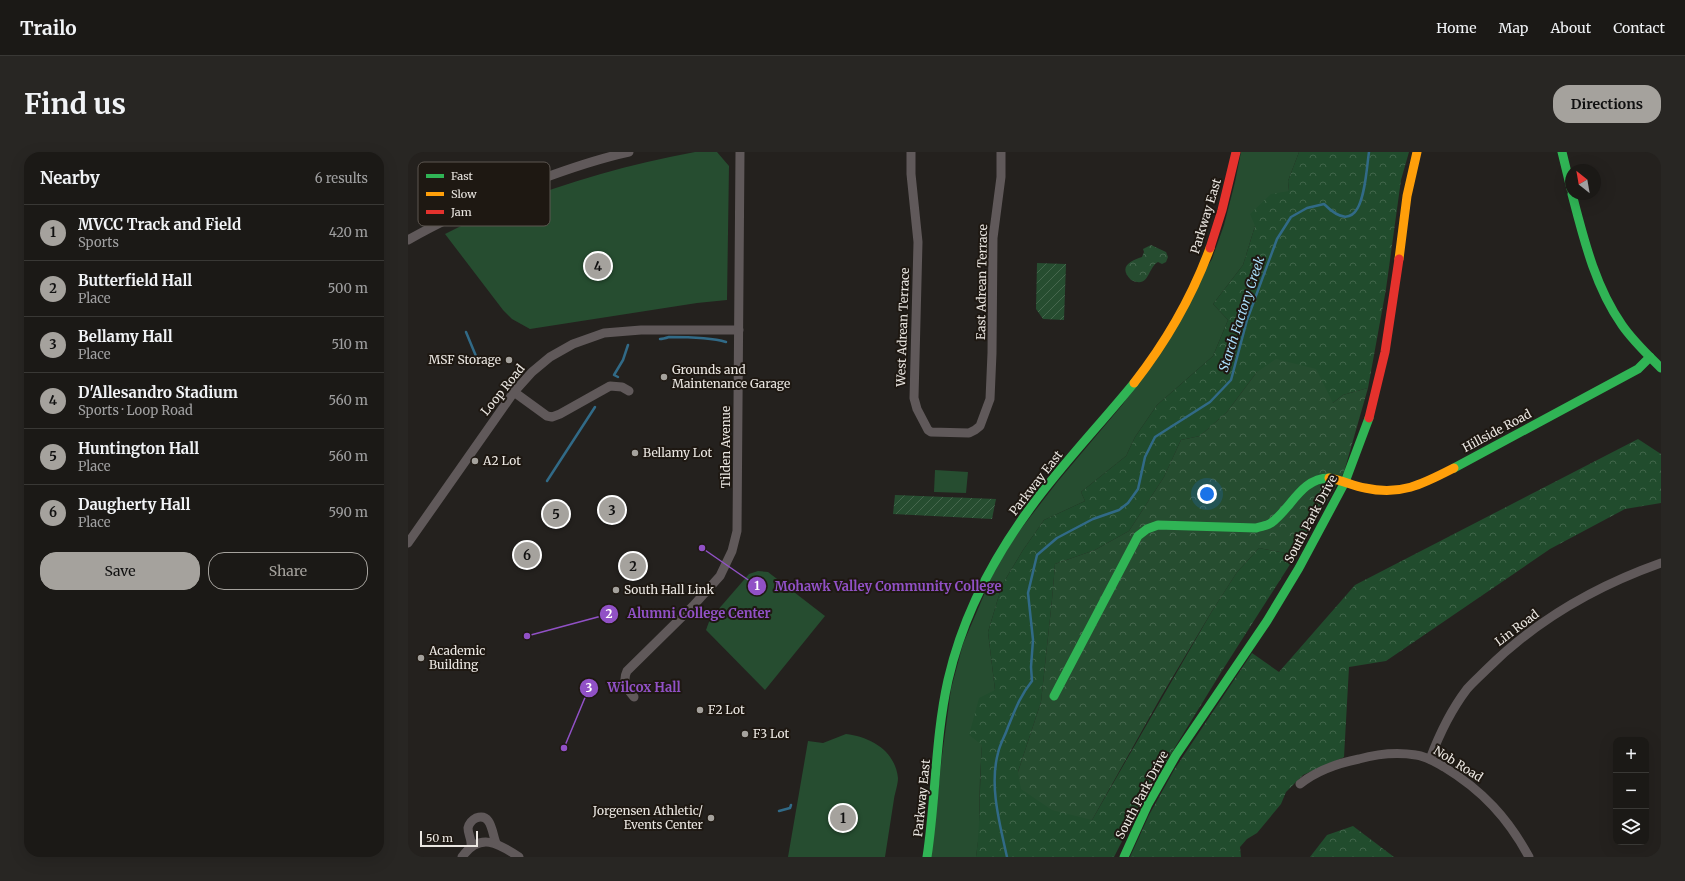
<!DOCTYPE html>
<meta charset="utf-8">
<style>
body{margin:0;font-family:Merriweather,serif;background:#282623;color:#f1f3f6}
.controls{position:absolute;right:12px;bottom:12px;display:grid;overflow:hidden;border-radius:8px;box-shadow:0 4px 16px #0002}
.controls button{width:36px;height:36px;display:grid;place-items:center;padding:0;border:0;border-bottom:1px solid #393835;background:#1b1916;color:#f1f3f6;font:20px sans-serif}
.compass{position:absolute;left:1157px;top:12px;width:36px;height:36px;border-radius:50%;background:#1b1916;box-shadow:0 4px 16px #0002;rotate:329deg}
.scale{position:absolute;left:12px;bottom:10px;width:58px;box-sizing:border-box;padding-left:4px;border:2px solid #ebe7e2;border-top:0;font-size:11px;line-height:14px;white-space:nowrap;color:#ebe7e2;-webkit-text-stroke:3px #1e1812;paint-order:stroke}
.you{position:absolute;left:799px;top:342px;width:14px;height:14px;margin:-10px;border:3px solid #fff;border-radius:50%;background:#1a73e8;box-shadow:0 0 0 6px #1a73e833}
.badge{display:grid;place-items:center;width:26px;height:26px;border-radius:50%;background:#a5a29d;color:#111;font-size:13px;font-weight:700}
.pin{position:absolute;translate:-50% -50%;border:2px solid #fff;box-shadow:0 1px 4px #0006}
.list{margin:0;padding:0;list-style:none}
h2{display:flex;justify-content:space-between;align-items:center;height:52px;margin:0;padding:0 16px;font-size:17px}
h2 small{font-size:13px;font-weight:400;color:#a0a0a1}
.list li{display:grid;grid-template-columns:26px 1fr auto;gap:12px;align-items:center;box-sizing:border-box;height:56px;padding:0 16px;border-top:1px solid #393835}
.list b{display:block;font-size:15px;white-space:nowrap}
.list p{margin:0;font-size:13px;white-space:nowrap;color:#a0a0a1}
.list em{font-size:13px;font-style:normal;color:#a0a0a1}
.actions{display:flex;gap:8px;padding:12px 16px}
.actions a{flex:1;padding:9px 0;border:1px solid #a5a29d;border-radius:16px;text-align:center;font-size:14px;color:#a5a29d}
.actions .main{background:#a5a29d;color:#111}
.icon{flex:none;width:22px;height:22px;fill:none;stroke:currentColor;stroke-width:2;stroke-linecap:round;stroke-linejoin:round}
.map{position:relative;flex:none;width:1253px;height:705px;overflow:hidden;border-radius:16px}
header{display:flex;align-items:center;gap:24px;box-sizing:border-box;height:56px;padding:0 20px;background:#1b1916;border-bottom:1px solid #393835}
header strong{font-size:19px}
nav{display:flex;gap:22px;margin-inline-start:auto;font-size:14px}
.intro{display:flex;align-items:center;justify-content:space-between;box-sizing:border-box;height:96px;padding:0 24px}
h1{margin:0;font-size:28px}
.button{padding:10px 18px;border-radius:16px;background:#a5a29d;color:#111;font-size:14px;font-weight:700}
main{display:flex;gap:24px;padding:0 24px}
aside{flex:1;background:#1b1916;border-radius:16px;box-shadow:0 4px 16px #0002}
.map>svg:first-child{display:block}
.grass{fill:#264d30}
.forest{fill:url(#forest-crowns)}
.park{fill:url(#park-crowns)}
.garden{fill:url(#garden-furrows)}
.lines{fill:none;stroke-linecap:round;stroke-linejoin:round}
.stream{stroke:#316a87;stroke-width:2.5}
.street{stroke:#60595a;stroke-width:9}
.fast{stroke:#30b455;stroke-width:9}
.slow{stroke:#ff9f0a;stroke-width:9}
.jam{stroke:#e5322d;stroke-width:9}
.poi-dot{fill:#a5a29d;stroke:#1e1812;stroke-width:1.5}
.labels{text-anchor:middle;stroke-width:4;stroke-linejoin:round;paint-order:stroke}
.street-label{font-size:12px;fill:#ebe7e2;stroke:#1e1812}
.poi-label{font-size:12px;fill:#ebe7e2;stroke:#1e1812;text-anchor:start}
.water-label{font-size:13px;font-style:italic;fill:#aaddfb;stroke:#1e1812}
.key{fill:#1e1812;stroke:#5c5650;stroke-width:1}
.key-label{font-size:11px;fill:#ebe7e2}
.leader{fill:none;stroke:#9151c6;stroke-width:1.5}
.callout-dot{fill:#9151c6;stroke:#1e1812;stroke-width:1.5}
.mark-label{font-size:12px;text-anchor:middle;font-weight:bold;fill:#fff}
.callout-label{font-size:13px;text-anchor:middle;font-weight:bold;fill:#9151c6;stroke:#1e1812;stroke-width:4;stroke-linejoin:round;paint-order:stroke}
</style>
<header>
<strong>Trailo</strong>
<nav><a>Home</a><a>Map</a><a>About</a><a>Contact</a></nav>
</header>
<div class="intro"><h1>Find us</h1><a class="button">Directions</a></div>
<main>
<aside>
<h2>Nearby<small>6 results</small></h2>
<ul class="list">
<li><span class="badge">1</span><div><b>MVCC Track and Field</b><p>Sports</p></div><em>420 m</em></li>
<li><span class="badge">2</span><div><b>Butterfield Hall</b><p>Place</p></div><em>500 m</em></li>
<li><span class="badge">3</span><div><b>Bellamy Hall</b><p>Place</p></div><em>510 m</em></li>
<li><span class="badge">4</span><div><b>D'Allesandro Stadium</b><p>Sports · Loop Road</p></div><em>560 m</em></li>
<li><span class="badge">5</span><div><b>Huntington Hall</b><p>Place</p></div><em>560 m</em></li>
<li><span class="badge">6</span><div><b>Daugherty Hall</b><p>Place</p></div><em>590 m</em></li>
</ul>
<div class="actions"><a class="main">Save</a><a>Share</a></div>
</aside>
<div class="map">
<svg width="1253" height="705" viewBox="0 0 1253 705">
<defs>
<pattern id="forest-crowns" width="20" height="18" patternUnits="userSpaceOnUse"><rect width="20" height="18" fill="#214c2d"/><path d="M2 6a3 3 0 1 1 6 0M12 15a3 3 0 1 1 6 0" fill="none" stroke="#41664b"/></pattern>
<pattern id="park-crowns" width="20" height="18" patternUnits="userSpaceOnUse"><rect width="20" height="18" fill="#264d30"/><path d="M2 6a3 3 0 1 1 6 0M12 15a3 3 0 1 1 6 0" fill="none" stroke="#46674e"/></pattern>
<pattern id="garden-furrows" width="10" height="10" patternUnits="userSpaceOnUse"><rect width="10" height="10" fill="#264d30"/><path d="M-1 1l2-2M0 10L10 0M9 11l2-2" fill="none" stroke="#46674e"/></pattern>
</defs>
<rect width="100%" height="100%" fill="#24211e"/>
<g class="grass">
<path d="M287 0H309L321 14 319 148 289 151 122 177 104 167 95 158 37 82C115 43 200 16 287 0Z"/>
<path d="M833 0H891L880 29 881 39 847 74 835 113 805 152 820 168 805 204 749 253 727 285 718 304 673 340 677 349 636 368 615 398 594 433 580 480 587 538 574 593 572 626 571 682 568 705H523L534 604 543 537 555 492 587 417 609 382 650 329 715 252 804 107 816 73 827 30Z"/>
<path d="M527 318 560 320 558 341 526 340Z"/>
<path d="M350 419 360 420 417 464 357 538 298 478 302 467 341 422Z"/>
<path d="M438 582C462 585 487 598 490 626 490 632 487 641 486 647 483 666 480 686 477 705H380L400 589 415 591Z"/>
</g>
<g class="forest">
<path d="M891 0H1001L993 28 978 137 960 236 935 243 925 251 849 220 819 260 792 284 773 288 756 325 721 379 687 398 647 412 644 448 633 550 610 620 684 668 804 459 829 420 851 396 888 403 812 522 737 644 706 705H568C573 668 571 630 574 593L561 583 571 546 587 538 580 480 594 433 615 398 636 368 677 349 673 340 718 304 727 285 749 253 805 204 820 168 805 152 835 113 847 74 842 62 863 42 881 39 880 29Z"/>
<path d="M1230 287 1253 302V351L1217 357 1142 397 978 509 941 515 936 605 895 623 878 640 873 652 849 681 839 687 832 695 833 705H722L741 663 766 618 844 501 871 520 947 433Z"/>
<path d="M945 674 986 705H902L919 683Z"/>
</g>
<g class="park">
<path d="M743 93 758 100 760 105 758 110 754 112 750 110C739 116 742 137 723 128 710 115 722 109 734 105L736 100 735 97Z"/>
<path d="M868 207 908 217 925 251 935 243 960 236 936 320 888 403 851 396 829 420 804 459 754 543 684 668 644 658 613 637 610 620 633 550 644 448 647 412 687 398 721 379 756 325 773 288 792 284 819 260 849 220Z"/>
</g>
<g class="garden">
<path d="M629 111 658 112 656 168 635 167 628 157Z"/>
<path d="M487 343 588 347 584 367 485 362Z"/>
</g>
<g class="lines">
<g class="stream">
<path d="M58 180 70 209"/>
<path d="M252 187C255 187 258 186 261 185 276 185 305 186 318 190"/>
<path d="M210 225 206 223 215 208 220 193"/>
<path d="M139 329 187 255"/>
<path d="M371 659 382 656 383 653"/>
<path d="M599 705C592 673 581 634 590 601 592 592 597 584 600 575 607 558 612 544 624 529L623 515 625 488 620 441 629 403 649 386 685 367 711 358 720 351 730 337 737 305 747 285 802 250 823 228 839 168 869 87 883 65 899 56 916 52C956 92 957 27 961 0"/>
</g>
<g class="street">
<path d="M503 0V22L510 90 506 246 509 257 520 278 523 280 561 281 567 278 572 274 582 247 584 201 585 86 593 25V0"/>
<path d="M0 88C40 65 82 47 125 30 157 18 188 7 221 0"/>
<path d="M106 240 139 264 144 265 152 262 202 234 214 235 221 239"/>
<path d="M0 391 106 240 124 220 142 205 165 192 196 181 233 178H331"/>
<path d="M226 545C219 537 214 529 219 519L285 454 312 424 324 399 329 379 332 0"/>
<path d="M1022 607C1031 583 1043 558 1059 537 1065 530 1072 524 1078 518 1127 469 1188 434 1253 411"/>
<path d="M892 632C908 619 931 611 951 607 969 602 989 600 1008 603 1018 604 1027 610 1036 615 1074 638 1100 666 1121 705"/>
<path d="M63 694C64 688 60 682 60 676 61 671 64 668 68 666 84 660 84 682 88 691"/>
<path d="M54 705C72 680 90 691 111 705"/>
</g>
<g class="fast">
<path d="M1154 0 1163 37"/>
<path d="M1164 42C1176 88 1187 134 1214 173 1225 189 1239 202 1253 216"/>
<path d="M1046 316 1230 217 1242 205"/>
<path d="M646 544 730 384 739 377 750 373 848 376C853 374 859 374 863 371 883 357 893 326 921 326"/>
<path d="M519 705C528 646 527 586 540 528 554 467 583 410 620 359 652 314 691 274 726 231"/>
<path d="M716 705 740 652 768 603 859 469 891 416 937 330 961 266"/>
</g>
<g class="slow">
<path d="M991 107 999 44 1009 0"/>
<path d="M726 231C758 190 784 145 802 96"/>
<path d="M921 326C934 328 945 334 957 336 993 344 1015 332 1046 316"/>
</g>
<g class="jam">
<path d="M802 96 814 58 828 0"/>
<path d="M961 266 977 200 991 107"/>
</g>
</g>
<g class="poi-dot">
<circle cx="101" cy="208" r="4"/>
<circle cx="256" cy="225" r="4"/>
<circle cx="227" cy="301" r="4"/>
<circle cx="67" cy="309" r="4"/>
<circle cx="208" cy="438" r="4"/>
<circle cx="13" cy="506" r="4"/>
<circle cx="292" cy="558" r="4"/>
<circle cx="337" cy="582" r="4"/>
<circle cx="303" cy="666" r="4"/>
</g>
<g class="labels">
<g class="street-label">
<text transform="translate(798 64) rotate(-73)" y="4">Parkway East</text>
<text transform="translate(574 130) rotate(-89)" y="4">East Adrean Terrace</text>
<text transform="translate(495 175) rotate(-88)" y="4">West Adrean Terrace</text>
<text transform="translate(95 238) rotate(-51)" y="4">Loop Road</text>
<text transform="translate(1089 279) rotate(-28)" y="4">Hillside Road</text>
<text transform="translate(318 295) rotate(-90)" y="4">Tilden Avenue</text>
<text transform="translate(628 331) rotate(-52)" y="4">Parkway East</text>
<text transform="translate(903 367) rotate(-62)" y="4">South Park Drive</text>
<text transform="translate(1109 476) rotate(-37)" y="4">Lin Road</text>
<text transform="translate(1050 612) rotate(32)" y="4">Nob Road</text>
<text transform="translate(734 643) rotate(-62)" y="4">South Park Drive</text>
<text transform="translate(514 646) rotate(-84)" y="4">Parkway East</text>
</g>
<g class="poi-label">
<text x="93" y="212" text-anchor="end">MSF Storage</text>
<text x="264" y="222">Grounds and<tspan x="264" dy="14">Maintenance Garage</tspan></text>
<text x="235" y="305">Bellamy Lot</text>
<text x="75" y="313">A2 Lot</text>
<text x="216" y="442">South Hall Link</text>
<text x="21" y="503">Academic<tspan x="21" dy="14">Building</tspan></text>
<text x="300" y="562">F2 Lot</text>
<text x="345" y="586">F3 Lot</text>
<text x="295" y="663" text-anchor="end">Jorgensen Athletic/<tspan x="295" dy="14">Events Center</tspan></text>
</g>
<g class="water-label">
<text transform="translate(833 162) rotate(-72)" y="5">Starch Factory Creek</text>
</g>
</g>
<rect x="10" y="10" width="132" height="64" rx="6" class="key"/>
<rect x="18" y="22" width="18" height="4" fill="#30b455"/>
<rect x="18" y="40" width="18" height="4" fill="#ff9f0a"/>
<rect x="18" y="58" width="18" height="4" fill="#e5322d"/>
<g class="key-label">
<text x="43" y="28">Fast</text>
<text x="43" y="46">Slow</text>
<text x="43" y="64">Jam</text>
</g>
<path class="leader" d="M294 396L349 434M119 484L201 462M156 596L181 536"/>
<g class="callout-dot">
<circle cx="294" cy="396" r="4"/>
<circle cx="119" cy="484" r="4"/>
<circle cx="156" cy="596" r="4"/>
<circle cx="349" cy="434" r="10"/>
<circle cx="201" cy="462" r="10"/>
<circle cx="181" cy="536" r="10"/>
</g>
<g class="mark-label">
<text x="349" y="438">1</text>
<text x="201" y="466">2</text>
<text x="181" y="540">3</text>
</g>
<g class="callout-label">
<text x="480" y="439">Mohawk Valley Community College</text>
<text x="291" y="466">Alumni College Center</text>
<text x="236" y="540">Wilcox Hall</text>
</g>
</svg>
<div class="controls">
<button>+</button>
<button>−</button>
<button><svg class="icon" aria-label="layers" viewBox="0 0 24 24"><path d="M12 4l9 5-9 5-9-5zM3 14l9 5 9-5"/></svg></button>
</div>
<svg class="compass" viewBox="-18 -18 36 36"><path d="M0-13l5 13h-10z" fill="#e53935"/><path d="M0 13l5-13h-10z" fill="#a0a0a1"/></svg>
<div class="scale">50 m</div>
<div class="you"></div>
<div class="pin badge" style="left:435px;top:666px">1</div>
<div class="pin badge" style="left:225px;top:414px">2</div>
<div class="pin badge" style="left:204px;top:358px">3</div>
<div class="pin badge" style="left:190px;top:114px">4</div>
<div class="pin badge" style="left:148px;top:362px">5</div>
<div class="pin badge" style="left:119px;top:403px">6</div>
</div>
</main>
